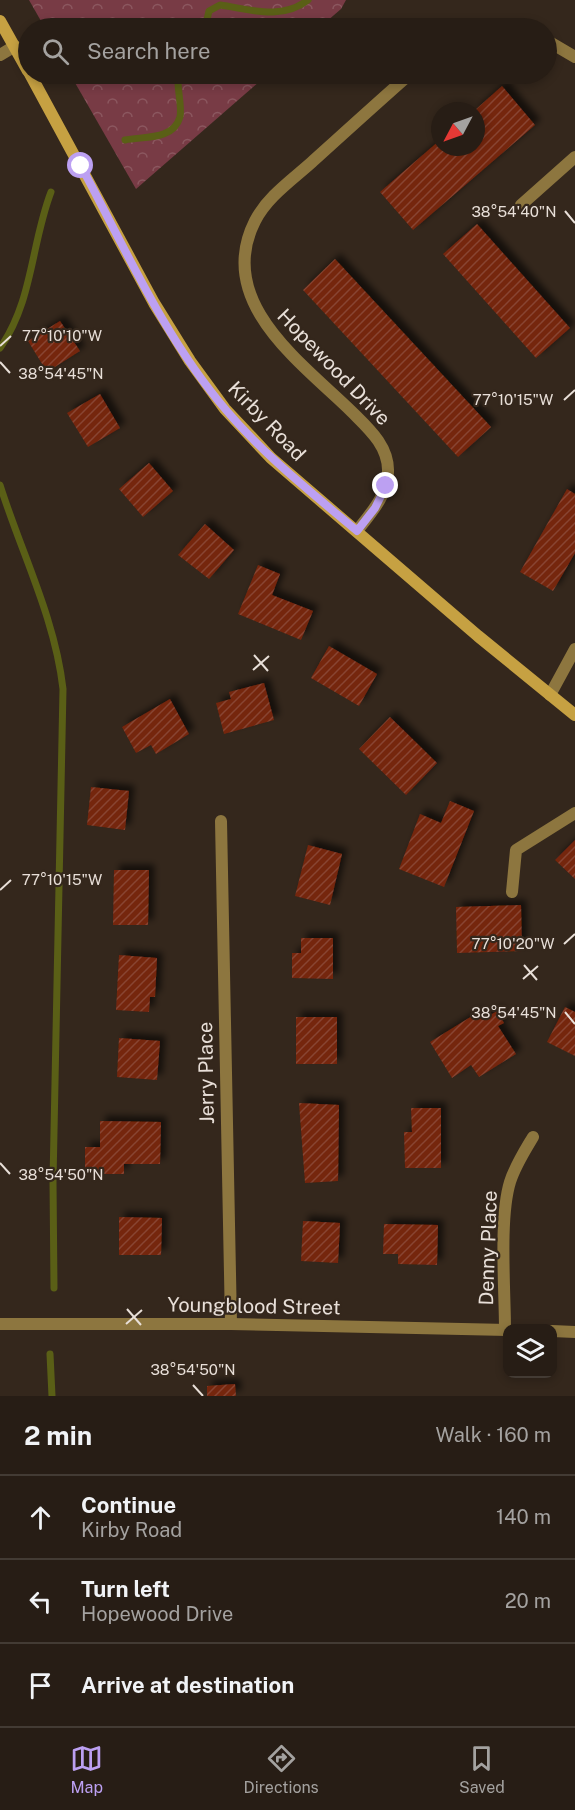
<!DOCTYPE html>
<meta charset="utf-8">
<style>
body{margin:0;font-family:"Public Sans",sans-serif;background:#2f261e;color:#f1f3f6}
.controls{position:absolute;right:18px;bottom:18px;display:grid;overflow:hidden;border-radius:12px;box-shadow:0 3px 9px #0003}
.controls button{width:54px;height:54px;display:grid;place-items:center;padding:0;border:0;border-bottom:2px solid #433b34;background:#271d15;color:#f1f3f6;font:30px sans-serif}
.compass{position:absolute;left:431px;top:102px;width:54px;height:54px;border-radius:50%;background:#271d15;box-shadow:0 3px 9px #0003;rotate:229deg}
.stop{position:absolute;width:18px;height:18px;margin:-14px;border:4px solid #bca0f2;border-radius:50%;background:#fff}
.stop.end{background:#bca0f2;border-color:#fff;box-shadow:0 2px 6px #0008}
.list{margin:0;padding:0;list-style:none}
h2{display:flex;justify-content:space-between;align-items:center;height:78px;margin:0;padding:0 24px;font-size:26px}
h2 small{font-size:20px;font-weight:400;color:#a4a2a0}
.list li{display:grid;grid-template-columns:39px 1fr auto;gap:18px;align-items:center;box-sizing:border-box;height:84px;padding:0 24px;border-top:2px solid #433b34}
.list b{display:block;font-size:22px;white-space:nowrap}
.list p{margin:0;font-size:20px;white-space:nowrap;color:#a4a2a0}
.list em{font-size:20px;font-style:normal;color:#a4a2a0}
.icon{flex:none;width:33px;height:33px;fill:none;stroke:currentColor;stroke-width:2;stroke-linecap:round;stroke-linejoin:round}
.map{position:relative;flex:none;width:575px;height:1396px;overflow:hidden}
.search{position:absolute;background:#271d15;box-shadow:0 3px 9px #0003;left:18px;right:18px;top:18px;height:66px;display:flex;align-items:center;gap:15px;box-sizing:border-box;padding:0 21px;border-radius:33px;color:#a4a2a0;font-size:22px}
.sheet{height:330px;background:#271d15}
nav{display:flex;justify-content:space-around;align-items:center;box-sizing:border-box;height:84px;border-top:2px solid #433b34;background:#271d15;font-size:16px;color:#a4a2a0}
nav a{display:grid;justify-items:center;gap:3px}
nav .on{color:#bca0f2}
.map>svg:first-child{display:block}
.forest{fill:url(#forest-crowns)}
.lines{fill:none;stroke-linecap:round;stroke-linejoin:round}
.stream{stroke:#5a5f16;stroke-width:7}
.building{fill:url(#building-hatch);filter:url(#shadow)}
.service{stroke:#8d763f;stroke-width:12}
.minor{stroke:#8d763f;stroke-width:12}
.secondary{stroke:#c6a142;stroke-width:12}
.route{stroke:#bca0f2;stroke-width:8}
.ticks{fill:none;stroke:#e8dfd8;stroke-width:2}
.labels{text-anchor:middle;stroke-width:4.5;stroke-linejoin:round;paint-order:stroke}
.street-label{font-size:20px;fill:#e8dfd8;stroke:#34271c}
.ticks-label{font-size:15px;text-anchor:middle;fill:#e8dfd8;stroke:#34271c;stroke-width:4.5;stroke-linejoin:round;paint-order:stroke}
</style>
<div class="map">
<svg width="575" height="1396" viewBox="0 0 575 1396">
<defs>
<pattern id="forest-crowns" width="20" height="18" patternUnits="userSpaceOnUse" patternTransform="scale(1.5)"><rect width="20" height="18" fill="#783b45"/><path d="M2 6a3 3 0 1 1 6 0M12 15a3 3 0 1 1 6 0" fill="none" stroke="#8b575f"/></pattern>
<pattern id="building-hatch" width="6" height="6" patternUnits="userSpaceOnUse" patternTransform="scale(1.5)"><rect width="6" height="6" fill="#74250d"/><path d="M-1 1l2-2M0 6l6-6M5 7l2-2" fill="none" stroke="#884430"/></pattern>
<filter id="shadow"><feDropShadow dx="5.5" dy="-5.5" stdDeviation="3" flood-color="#0009"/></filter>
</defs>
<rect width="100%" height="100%" fill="#34271c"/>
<g class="forest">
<path d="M29 0H346L341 9 319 28H45Z"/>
<path d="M70 74H268L136 189Z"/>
</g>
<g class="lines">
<g class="stream">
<path d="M205 28 209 11 220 5C249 9 281 21 308 0"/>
<path d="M125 140C143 136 173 141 180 117 182 108 178 92 178 82L186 74"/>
<path d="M0 348C33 301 31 244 51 192"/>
<path d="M0 485C21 552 55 618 63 689L53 1181 54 1288"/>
<path d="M50 1354 52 1396"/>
</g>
</g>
<g class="building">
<path d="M502 86 535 125 413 230 380 192 440 140V147H476V111H474Z"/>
<path d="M477 224 570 328 536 358 443 254Z"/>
<path d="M335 259 491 427 458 457 303 290Z"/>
<path d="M60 321 80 351 47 372 28 341Z"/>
<path d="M100 394 120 428 88 447 67 413Z"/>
<path d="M149 463 173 491 143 517 119 489Z"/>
<path d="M567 489 575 494V553L553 591 520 572Z"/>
<path d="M205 524 234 550 209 579 178 555Z"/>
<path d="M258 565 280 574 272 595 313 611 301 640 238 614Z"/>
<path d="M329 646 377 674 359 706 311 678Z"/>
<path d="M264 683 274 720 224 734 216 703 231 699 229 692Z"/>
<path d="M170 699 189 734 156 754 151 745 136 753 122 727Z"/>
<path d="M390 717 437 763 406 795 359 749Z"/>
<path d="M91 787 129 791 125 830 87 825Z"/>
<path d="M450 801 474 811 444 887 399 869 420 814 441 823Z"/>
<path d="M575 840V879L555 860Z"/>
<path d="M308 845 342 854 330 905 295 896Z"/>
<path d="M114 870H149L148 925H113Z"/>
<path d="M521 905 522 951 457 953 456 907Z"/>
<path d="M301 938H333V979L292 978V953H301Z"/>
<path d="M119 955 157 958 155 997H150L149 1012 116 1010Z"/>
<path d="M565 1007 575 1012V1056L547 1042Z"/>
<path d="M497 1011 504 1023 498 1026 516 1054 479 1077 471 1065 452 1078 430 1042 477 1013 482 1020Z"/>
<rect x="296" y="1017" width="41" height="47"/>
<path d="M119 1038 160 1041 157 1080 117 1077Z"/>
<path d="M299 1103 339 1105 338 1181 305 1183Z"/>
<path d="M411 1108H441V1168H405L404 1132H412Z"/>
<path d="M100 1121 161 1122 160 1164H124V1174H85V1147H100Z"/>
<path d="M119 1217 162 1218 161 1255H119Z"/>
<path d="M303 1221 340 1223 338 1263 301 1261Z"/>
<path d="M384 1224 438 1225 437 1265 398 1264V1254H383Z"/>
<path d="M235 1384 236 1396H207V1386Z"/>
</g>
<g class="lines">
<g class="service">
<path d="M521 205 575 157"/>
<path d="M512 892 516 850 575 813"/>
</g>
<g class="minor">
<path d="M546 40 575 57"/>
<path d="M0 55 15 46"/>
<path d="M357 531C370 514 388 495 388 472 389 446 368 428 352 412 302 363 214 302 255 221 267 197 292 180 312 162 344 133 377 103 410 74"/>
<path d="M550 695 575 649"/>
<path d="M221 821 231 1324"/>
<path d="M0 1324H231L508 1330"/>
<path d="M505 1330C505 1290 499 1218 510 1182 515 1166 524 1152 533 1137"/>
<path d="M552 1331 575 1332"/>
</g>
<g class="secondary">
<path d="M0 21 28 71"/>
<path d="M30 74 154 303 190 361 225 409 271 458 478 636 575 715"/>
</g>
</g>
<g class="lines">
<path class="route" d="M81 166C125 248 165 339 226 410 265 456 312 493 357 531L375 508 386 486"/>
</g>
<path class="ticks" d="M565 211 575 223M0 346 11 336M0 362 10 373M564 400 575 390M254 655 268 671M253 670 269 656M0 890 11 880M564 944 575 934M524 965 537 980M523 979 538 966M565 1012 575 1024M0 1163 10 1174M127 1309 141 1325M126 1324 142 1310M193 1385 203 1396"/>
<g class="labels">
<g class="street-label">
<text transform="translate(334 367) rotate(46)" y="7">Hopewood Drive</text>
<text transform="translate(267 421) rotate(46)" y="7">Kirby Road</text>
<text transform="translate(206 1073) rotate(-91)" y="7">Jerry Place</text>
<text transform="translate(488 1248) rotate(-88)" y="7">Denny Place</text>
<text transform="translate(254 1306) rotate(1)" y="7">Youngblood Street</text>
</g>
</g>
<g class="ticks-label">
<text x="514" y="217">38°54'40"N</text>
<text x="62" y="341">77°10'10"W</text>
<text x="61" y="379">38°54'45"N</text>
<text x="513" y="405">77°10'15"W</text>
<text x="62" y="885">77°10'15"W</text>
<text x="513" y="949">77°10'20"W</text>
<text x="514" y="1018">38°54'45"N</text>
<text x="61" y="1180">38°54'50"N</text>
<text x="193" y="1375">38°54'50"N</text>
</g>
</svg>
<div class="controls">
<button><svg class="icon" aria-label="layers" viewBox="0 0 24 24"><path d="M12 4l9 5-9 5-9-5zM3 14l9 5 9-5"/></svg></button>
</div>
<svg class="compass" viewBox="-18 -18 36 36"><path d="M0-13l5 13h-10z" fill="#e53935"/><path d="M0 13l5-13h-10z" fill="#a4a2a0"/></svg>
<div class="stop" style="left:81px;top:166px"></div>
<div class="stop end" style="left:386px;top:486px"></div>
<div class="search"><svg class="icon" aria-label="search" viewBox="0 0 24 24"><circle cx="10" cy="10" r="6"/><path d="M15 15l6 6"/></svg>Search here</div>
</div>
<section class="sheet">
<h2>2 min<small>Walk · 160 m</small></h2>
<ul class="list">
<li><svg class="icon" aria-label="ahead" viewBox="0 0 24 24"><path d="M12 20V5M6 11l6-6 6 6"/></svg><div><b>Continue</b><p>Kirby Road</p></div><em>140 m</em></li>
<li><svg class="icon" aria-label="left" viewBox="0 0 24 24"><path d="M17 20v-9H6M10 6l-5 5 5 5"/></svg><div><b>Turn left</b><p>Hopewood Drive</p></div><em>20 m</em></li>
<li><svg class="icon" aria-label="arrive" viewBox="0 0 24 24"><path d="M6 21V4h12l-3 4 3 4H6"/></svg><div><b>Arrive at destination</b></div></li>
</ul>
</section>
<nav>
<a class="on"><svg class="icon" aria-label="map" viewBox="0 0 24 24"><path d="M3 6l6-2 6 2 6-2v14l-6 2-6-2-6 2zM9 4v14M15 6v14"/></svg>Map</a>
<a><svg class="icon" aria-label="directions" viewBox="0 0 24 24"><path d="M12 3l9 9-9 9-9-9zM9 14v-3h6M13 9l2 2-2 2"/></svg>Directions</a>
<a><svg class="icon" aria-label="saved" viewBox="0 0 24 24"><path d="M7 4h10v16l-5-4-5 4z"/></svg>Saved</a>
</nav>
